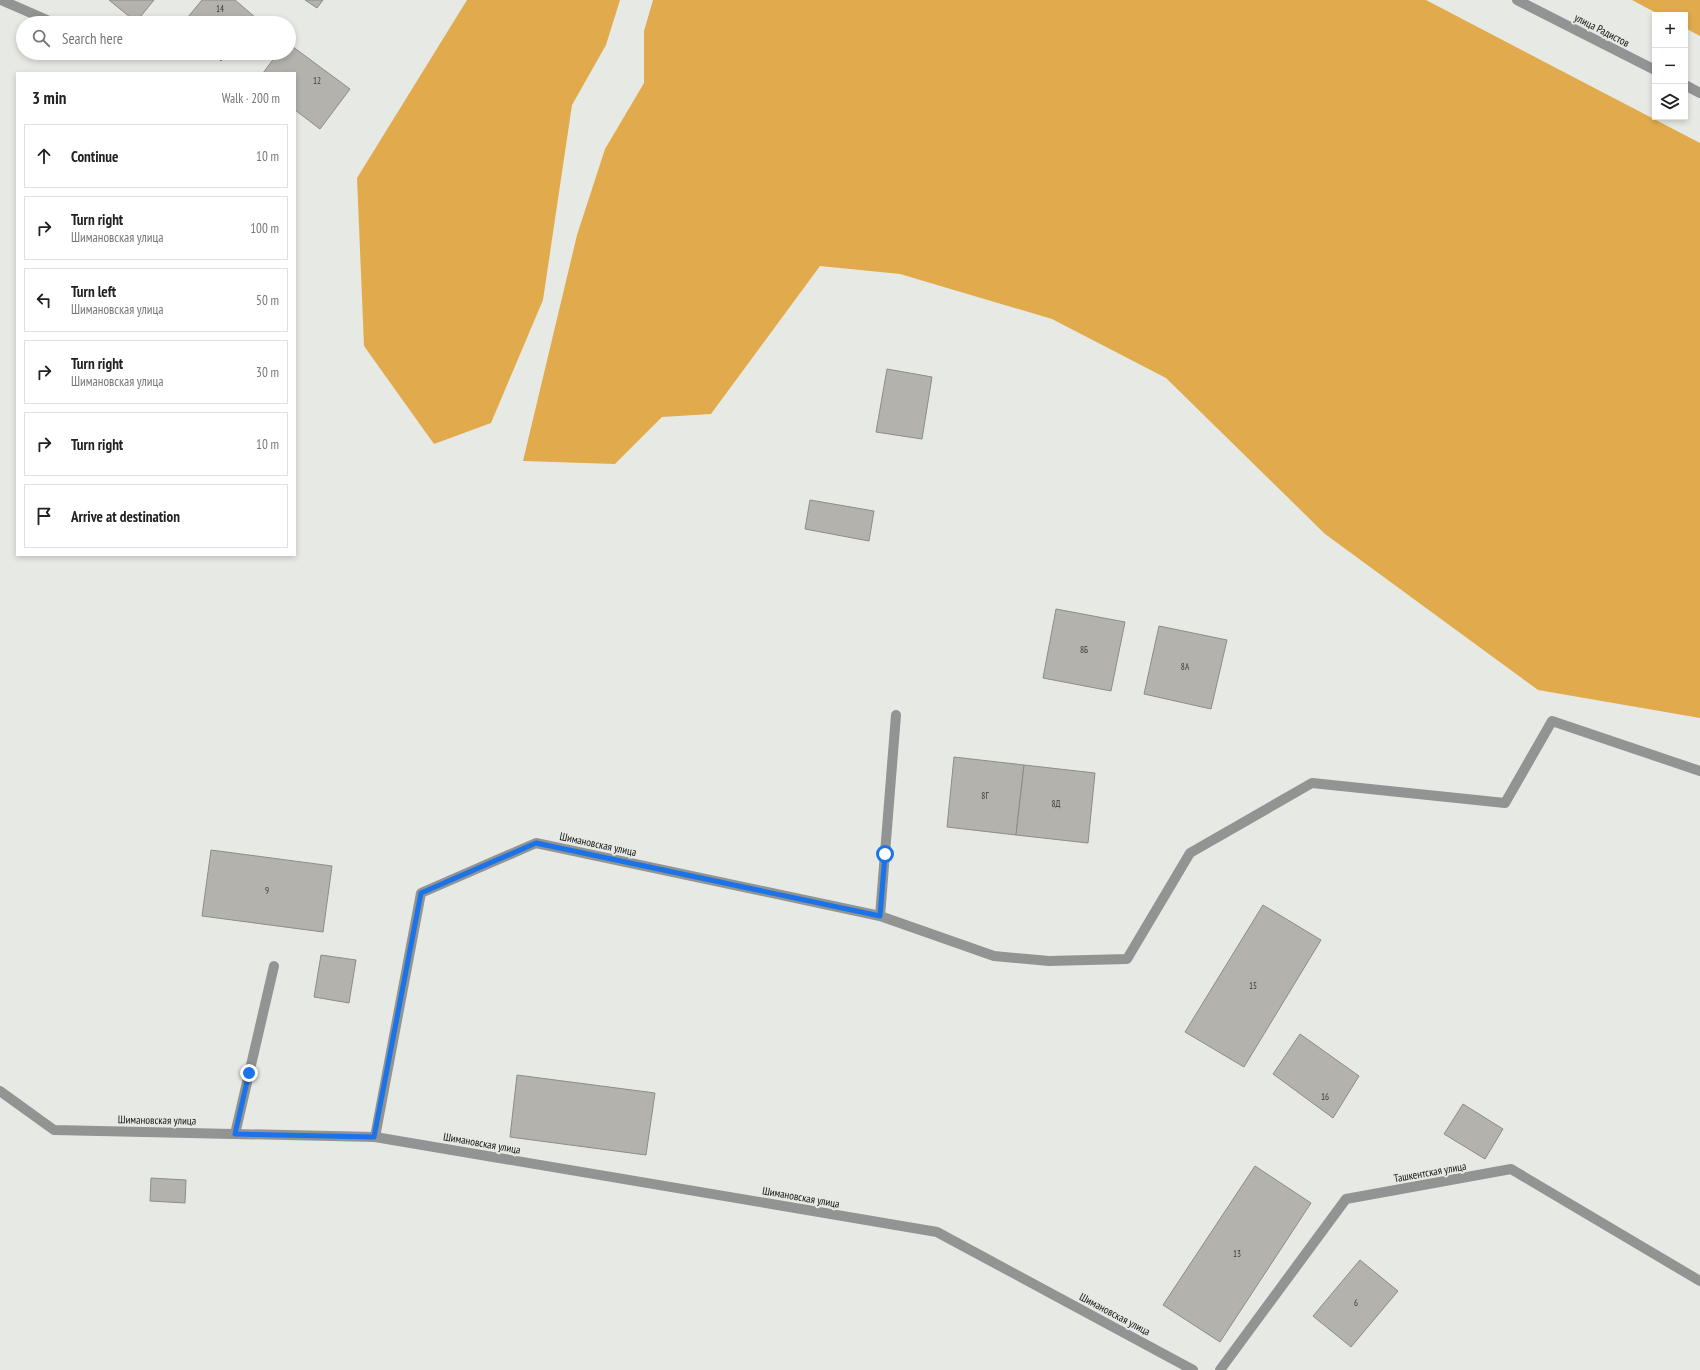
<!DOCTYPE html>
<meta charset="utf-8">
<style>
body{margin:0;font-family:"PT Sans Narrow",sans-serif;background:#f6f6f6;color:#222}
.controls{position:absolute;right:12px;top:12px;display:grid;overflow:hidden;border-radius:0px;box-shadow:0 2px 6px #0003}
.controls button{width:36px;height:36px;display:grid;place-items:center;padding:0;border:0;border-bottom:1px solid #e0e0e0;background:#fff;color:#222;font:20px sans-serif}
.stop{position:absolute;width:12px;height:12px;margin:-9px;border:3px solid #1a73e8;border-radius:50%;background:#fff}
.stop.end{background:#1a73e8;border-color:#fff;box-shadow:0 1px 4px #0008}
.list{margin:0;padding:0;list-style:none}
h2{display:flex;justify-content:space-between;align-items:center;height:52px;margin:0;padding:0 16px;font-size:17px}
h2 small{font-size:13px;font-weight:400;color:#767676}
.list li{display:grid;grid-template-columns:26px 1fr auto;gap:12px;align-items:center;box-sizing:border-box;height:64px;margin:0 8px 8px;padding:0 8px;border:1px solid #e0e0e0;border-radius:0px}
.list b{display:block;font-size:15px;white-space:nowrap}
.list p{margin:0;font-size:13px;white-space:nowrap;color:#767676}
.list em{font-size:13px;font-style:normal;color:#767676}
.icon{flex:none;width:22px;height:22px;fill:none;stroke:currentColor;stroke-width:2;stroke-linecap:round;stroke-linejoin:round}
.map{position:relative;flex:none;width:1700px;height:1370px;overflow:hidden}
.search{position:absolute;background:#fff;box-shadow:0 2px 6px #0003;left:16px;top:16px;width:280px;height:44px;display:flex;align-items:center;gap:10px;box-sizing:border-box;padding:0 14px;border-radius:22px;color:#767676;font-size:15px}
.panel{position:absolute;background:#fff;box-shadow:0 2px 6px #0003;left:16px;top:72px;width:280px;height:484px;border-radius:0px}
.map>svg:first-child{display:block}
.forest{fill:#e1ab4d}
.building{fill:#b3b2ac;stroke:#8d8c86}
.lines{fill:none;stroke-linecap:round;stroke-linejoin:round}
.lane{stroke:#919492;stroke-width:10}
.street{stroke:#919492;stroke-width:10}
.route{stroke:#1a73e8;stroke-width:5}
.labels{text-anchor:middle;stroke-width:4;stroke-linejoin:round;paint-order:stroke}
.number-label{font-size:9px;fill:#3a3b38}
.street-label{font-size:11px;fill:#121311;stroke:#e7eae4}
</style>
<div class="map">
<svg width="1700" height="1370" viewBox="0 0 1700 1370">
<rect width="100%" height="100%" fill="#e7eae4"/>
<g class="forest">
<path d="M467 0H620L606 45 572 105 543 300 491 423 434 444 364 346 357 178Z"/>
<path d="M653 0H1426L1700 143V718L1538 690 1325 534 1166 378 1052 319 900 274 820 266 711 414 662 417 615 464 523 461 577 235 605 149 644 83V31Z"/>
<path d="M1632 0H1700V36L1685 28V15H1660Z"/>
</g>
<g class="building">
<path d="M109 0H154L136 22Z"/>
<path d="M202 0H235L256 18 252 23H183Z"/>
<path d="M305 0H323L317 8Z"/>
<path d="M289 44 350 89 320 129 295 110V73H263L278 53H289Z"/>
<path d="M212 53H227L221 61Z"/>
<path d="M887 369 932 377 922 439 876 432Z"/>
<path d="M810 500 874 511 869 541 805 529Z"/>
<path d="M1056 609 1125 622 1111 691 1043 678Z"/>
<path d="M1159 626 1227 640 1211 709 1144 694Z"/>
<path d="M954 757 1024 765 1016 835 947 827Z"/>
<path d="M1024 765 1095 773 1088 843 1016 835Z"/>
<path d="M211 850 332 866 323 932 202 916Z"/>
<path d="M1263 905 1321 940 1244 1067 1185 1032Z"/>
<path d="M321 955 356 960 349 1003 314 997Z"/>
<path d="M1300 1034 1359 1076 1333 1118 1273 1074Z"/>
<path d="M517 1075 655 1093 646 1155 510 1137Z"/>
<path d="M1463 1104 1503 1129 1485 1159 1444 1134Z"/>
<path d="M1255 1166 1311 1203 1220 1342 1163 1305Z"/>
<path d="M151 1178 186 1180 185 1203 150 1201Z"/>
<path d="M1360 1260 1398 1291 1351 1347 1313 1316Z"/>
</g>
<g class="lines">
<g class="lane">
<path d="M1 0 54 23"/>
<path d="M880 916 896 715"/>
<path d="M235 1134 274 966"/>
</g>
<g class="street">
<path d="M1517 0 1655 70"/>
<path d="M1685 85 1700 93"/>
<path d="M0 1091 54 1130 375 1137"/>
<path d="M1193 1370 937 1232 375 1137 421 893 536 843 880 916 994 956 1049 961 1127 959 1190 853 1312 783 1505 803 1552 721 1700 771"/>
<path d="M1220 1370 1346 1199 1511 1169 1700 1281"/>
</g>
</g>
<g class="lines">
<path class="route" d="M249 1073 235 1134 374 1137 421 893 536 843 880 916 885 854"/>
</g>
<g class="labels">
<g class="number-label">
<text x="220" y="12">14</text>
<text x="317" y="84">12</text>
<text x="1084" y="653">8Б</text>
<text x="1185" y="670">8А</text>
<text x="985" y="799">8Г</text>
<text x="1056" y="807">8Д</text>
<text x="267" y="894">9</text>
<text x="1253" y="989">15</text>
<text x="1325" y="1100">16</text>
<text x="1237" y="1257">13</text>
<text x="1356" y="1306">6</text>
</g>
<g class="street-label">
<text transform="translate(1602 30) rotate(27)" y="4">улица Радистов</text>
<text transform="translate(598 844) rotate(12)" y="4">Шимановская улица</text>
<text transform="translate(157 1120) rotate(1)" y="4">Шимановская улица</text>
<text transform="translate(482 1143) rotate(10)" y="4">Шимановская улица</text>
<text transform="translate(1430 1172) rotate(-10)" y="4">Ташкентская улица</text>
<text transform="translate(801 1197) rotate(10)" y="4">Шимановская улица</text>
<text transform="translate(1115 1314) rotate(28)" y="4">Шимановская улица</text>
</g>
</g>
</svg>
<div class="controls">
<button>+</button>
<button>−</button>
<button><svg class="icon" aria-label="layers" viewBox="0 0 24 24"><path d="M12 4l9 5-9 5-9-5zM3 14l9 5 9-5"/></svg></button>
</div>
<div class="stop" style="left:885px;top:854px"></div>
<div class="stop end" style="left:249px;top:1073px"></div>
<div class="search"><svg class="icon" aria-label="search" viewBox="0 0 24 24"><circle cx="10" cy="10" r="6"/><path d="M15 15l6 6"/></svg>Search here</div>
<section class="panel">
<h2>3 min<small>Walk · 200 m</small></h2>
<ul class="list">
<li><svg class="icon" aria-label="ahead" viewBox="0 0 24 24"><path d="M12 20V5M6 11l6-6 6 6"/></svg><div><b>Continue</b></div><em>10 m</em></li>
<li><svg class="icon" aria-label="right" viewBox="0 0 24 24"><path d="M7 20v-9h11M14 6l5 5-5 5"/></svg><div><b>Turn right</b><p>Шимановская улица</p></div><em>100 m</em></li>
<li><svg class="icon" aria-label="left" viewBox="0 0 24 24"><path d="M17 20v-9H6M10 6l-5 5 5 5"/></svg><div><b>Turn left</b><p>Шимановская улица</p></div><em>50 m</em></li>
<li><svg class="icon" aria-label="right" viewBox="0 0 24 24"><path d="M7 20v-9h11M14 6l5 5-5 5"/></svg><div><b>Turn right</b><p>Шимановская улица</p></div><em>30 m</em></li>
<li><svg class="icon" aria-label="right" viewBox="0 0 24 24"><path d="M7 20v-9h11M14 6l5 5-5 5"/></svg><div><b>Turn right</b></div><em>10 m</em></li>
<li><svg class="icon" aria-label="arrive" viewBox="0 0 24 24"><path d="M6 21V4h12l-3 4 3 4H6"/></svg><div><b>Arrive at destination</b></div></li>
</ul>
</section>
</div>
